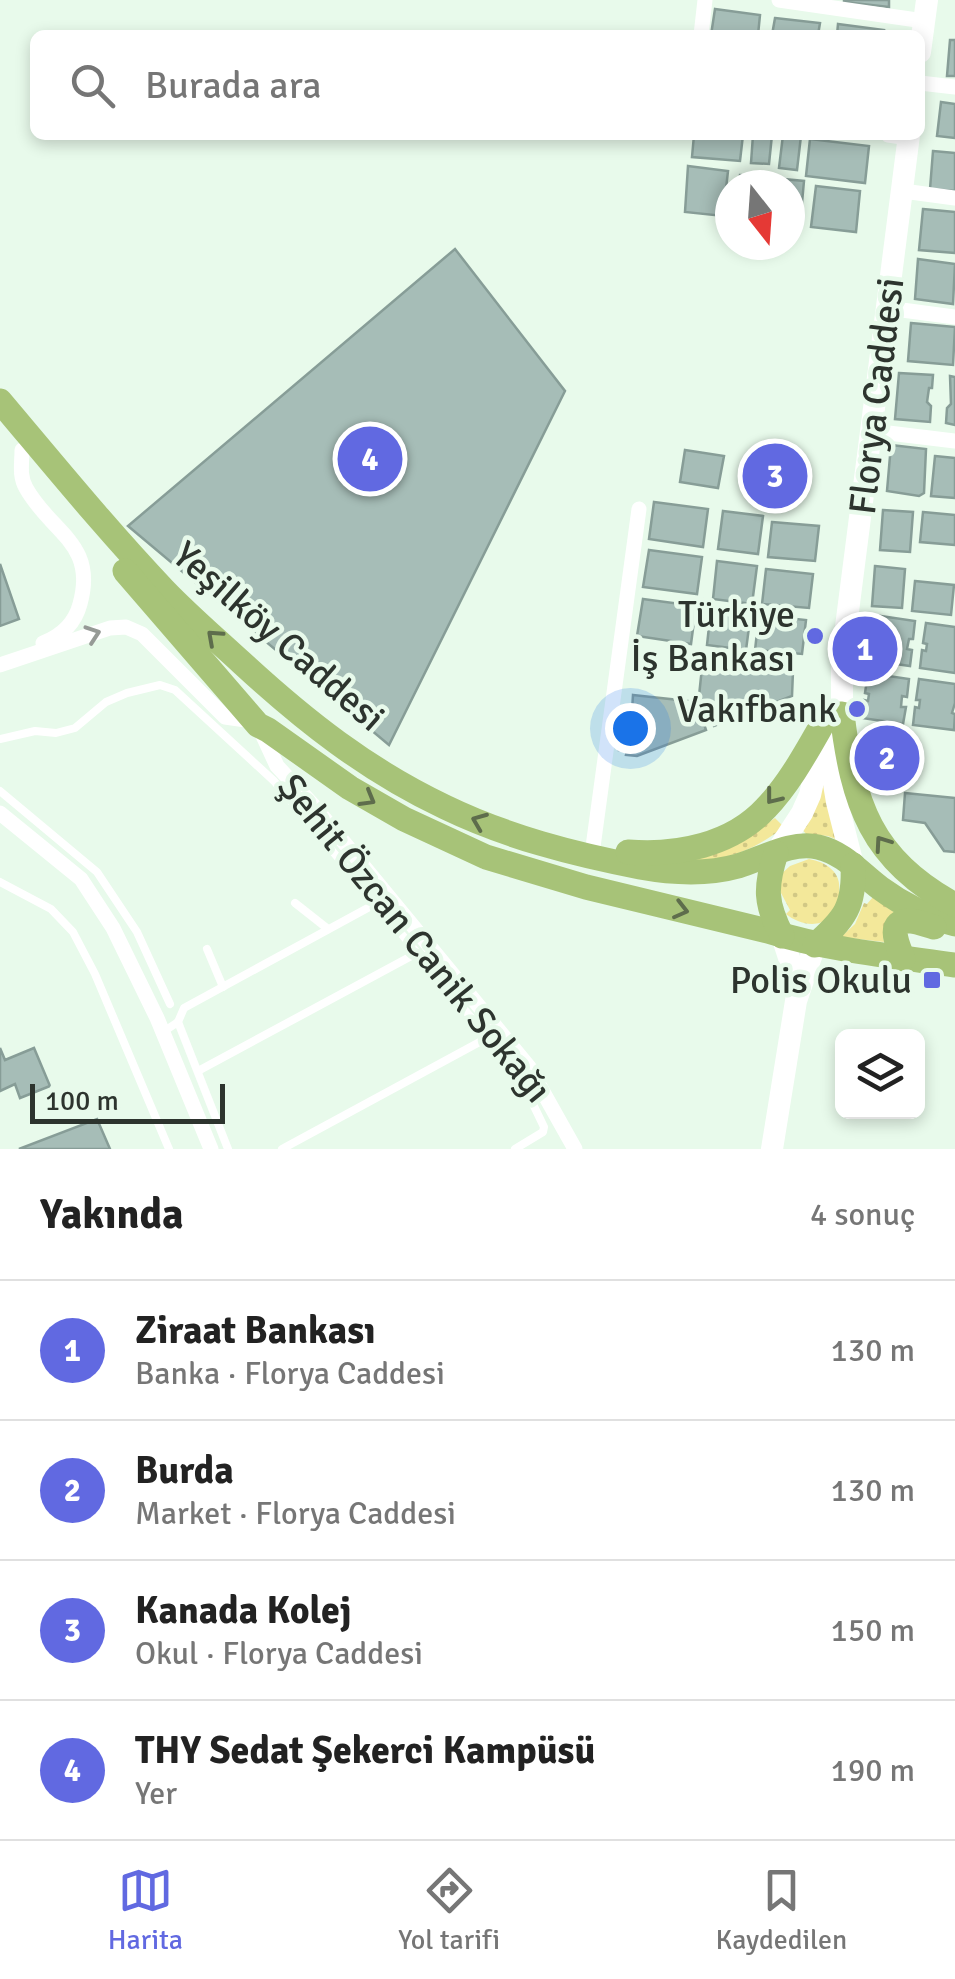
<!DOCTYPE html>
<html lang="tr">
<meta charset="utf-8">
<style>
body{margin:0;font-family:Signika,sans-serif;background:#f6f6f6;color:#222}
.controls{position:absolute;right:30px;bottom:30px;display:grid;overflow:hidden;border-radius:15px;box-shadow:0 5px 15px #0003}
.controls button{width:90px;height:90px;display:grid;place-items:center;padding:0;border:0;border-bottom:2px solid #e0e0e0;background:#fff;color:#222;font:50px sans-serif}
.compass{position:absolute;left:715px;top:170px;width:90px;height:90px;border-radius:50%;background:#fff;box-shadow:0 5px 15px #0003;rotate:163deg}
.scale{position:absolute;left:30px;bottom:25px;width:195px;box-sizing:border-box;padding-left:10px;border:5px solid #2d342e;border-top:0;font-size:28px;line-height:35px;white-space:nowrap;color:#2d342e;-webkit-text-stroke:8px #e8faeb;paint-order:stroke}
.you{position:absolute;left:630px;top:728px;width:35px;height:35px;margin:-25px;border:8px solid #fff;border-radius:50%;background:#1a73e8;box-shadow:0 0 0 15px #1a73e833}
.badge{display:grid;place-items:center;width:65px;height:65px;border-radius:50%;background:#6169e1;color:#fff;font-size:32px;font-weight:700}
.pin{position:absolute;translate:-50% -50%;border:5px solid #fff;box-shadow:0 2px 10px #0006}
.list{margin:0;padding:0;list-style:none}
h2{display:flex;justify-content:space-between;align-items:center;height:130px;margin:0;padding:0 40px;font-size:42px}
h2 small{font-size:32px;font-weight:400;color:#767676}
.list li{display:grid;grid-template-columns:65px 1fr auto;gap:30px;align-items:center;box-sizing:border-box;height:140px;padding:0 40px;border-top:2px solid #e0e0e0}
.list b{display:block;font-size:38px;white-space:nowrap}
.list p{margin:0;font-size:32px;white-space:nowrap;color:#767676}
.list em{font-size:32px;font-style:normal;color:#767676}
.icon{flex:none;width:55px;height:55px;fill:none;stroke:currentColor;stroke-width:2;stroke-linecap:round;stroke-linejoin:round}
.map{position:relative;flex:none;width:955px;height:1149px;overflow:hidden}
.search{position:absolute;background:#fff;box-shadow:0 5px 15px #0003;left:30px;right:30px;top:30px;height:110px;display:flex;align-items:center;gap:25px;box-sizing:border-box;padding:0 35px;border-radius:15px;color:#767676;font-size:38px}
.sheet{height:690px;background:#fff}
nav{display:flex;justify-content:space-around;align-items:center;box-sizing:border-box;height:140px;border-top:2px solid #e0e0e0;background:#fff;font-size:28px;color:#767676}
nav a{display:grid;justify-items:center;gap:5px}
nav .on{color:#6169e1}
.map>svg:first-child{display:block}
.grass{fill:url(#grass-dots)}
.building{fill:#a6bdb7;stroke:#879d97;stroke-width:2.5}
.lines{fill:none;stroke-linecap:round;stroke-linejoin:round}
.service{stroke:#fff;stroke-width:8}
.minor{stroke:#fff;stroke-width:15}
.secondary{stroke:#fff;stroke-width:22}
.trunk{stroke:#a7c378;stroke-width:25}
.oneway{stroke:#969a96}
.oneway2{stroke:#5e6d4c}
.poi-dot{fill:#6169e1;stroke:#e8faeb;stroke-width:4}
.labels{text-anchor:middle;stroke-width:9;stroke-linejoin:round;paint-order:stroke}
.street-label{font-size:38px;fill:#2d342e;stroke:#e8faeb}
.poi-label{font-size:38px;fill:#2d342e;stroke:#e8faeb;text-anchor:end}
</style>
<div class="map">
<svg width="955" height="1149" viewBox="0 0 955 1149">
<defs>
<pattern id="grass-dots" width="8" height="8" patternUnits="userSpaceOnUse" patternTransform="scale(2.5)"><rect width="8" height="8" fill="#f3e89a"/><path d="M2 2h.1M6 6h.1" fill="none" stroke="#d1c885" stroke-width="1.8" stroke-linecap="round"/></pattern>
</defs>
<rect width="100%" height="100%" fill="#e8faeb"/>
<g class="grass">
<path d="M826 758 840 841 828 836 806 834 801 828Z"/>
<path d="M775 818 784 827C746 856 722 860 676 863L740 843Z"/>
<path d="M809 859C826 862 842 872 839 892L843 894C839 901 835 913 829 918 816 929 797 923 786 914L790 910 781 893 780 875 790 866Z"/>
<path d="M873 897 898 915 883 934 884 942 841 937 855 924 864 903 867 904Z"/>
</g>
<g class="building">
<path d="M844 0H889V7L844 2Z"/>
<path d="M715 9 760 15 758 35H711Z"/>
<path d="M775 18 820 23 818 35H772Z"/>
<path d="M838 24 884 30 883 35H837Z"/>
<path d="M950 40H955V76H947Z"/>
<path d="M941 102 955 104V138L937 136Z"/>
<path d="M694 135H743L740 161 692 157Z"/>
<path d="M753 135H772L769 164 751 163Z"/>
<path d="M783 135 801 136 797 170 779 168Z"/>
<path d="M810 139 869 146 865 183 806 176Z"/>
<path d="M933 151 955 153V191L930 189Z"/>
<path d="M688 166 728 171 723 216 685 212Z"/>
<path d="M740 175 804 181 801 214 790 213V185H739Z"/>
<path d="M816 186 860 191 856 232 811 227Z"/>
<path d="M923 209 955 212V253L919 250Z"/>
<path d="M455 249 565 391 389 745 128 526Z"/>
<path d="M918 259 955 264 953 304 915 299Z"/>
<path d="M911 323 955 327 953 365 908 361Z"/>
<path d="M899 373 933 375 932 388H929L927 402 931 406 930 422 895 419Z"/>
<path d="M950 376 955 377V425L946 423 947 408 951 404Z"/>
<path d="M891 445 926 449 924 493 919 496 887 491Z"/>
<path d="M685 450 724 456 718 488 680 482Z"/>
<path d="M935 456 955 458V498L931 496Z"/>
<path d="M755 459 794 465 789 496 750 491Z"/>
<path d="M654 502 708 509 703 547 649 539Z"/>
<path d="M883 510 913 512 910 552 880 550Z"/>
<path d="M723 511 763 516 758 554 718 549Z"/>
<path d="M923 512 955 515V545L920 542Z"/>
<path d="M772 522 819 526 815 561 768 557Z"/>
<path d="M649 550 702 557 697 594 643 587Z"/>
<path d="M717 561 757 566 752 604 713 599Z"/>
<path d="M0 564 19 619 0 626Z"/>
<path d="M875 566 905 569 902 608 872 606Z"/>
<path d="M766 569 813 574 809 608 762 604Z"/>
<path d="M915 581 954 585 951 615 912 611Z"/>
<path d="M643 599 696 606 691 644 637 636Z"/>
<path d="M711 608 751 612 746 650 707 645Z"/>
<path d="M759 615 806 620 802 654 755 650Z"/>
<path d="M874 615 915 621 913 639H909L907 649 912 650 910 666 868 660 871 643H875L876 636H871Z"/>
<path d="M926 623 955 627V673L920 668 922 650 926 651 927 644 923 643Z"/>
<path d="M703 658 793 671 792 696 714 726 699 696Z"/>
<path d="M868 673 909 679 907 697 902 696 901 707H906L903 724 862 718 864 700 868 701 869 694 865 693Z"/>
<path d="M919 679 955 684V703L952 713 955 714 954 730 913 725 915 707 919 708 920 700H916Z"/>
<path d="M633 695 697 702 706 730 637 756 626 755 627 750H619L624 711H632Z"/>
<path d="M905 793 955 798V852L944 851 925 823 903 820Z"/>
<path d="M0 1048 5 1060 34 1048 50 1086 20 1098 15 1084 0 1091Z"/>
<path d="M97 1119 110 1149H19Z"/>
</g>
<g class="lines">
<g class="service">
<path d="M0 739 35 731 56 733 75 728 106 702 127 693 160 685 175 690 274 781 519 1075 544 1127 543 1132 515 1149"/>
<path d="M0 791 97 872 137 932 170 1004"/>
<path d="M0 882 51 909 73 932 95 974 169 1149"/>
<path d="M295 903 328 929"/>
<path d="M207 949 223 987"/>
<path d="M178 1022 228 1149"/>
<path d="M163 1032 178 1022 184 1008 375 904"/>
<path d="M198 1071 417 953"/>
<path d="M282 1149 487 1038"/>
</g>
<g class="minor">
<path d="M779 0 924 21"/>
<path d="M701 35 705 0"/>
<path d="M920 83 955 87"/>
<path d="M888 135 909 138"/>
<path d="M903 191 955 198"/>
<path d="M887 308 955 317"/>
<path d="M872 431 955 441"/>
<path d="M22 450C22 463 19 476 26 488 51 533 97 543 80 604 75 623 61 636 43 643"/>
<path d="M0 665 110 628 126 627 142 634 225 717 253 721"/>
<path d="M258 725 277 766 314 806 529 1067 575 1149"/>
<path d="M0 813 81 879 113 928 157 1018 211 1149"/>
<path d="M593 847 639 509"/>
</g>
<g class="secondary">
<path d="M920 52 927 0"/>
<path d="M776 853 802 813 810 795 824 732"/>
<path d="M853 865 837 802 834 784 835 754 842 714V658L909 135"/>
<path d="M782 936 791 964 793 990"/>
<path d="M772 1149 796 1001 815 945"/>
</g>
<g class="trunk">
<path d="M0 401C54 465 107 530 164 590 189 616 216 639 242 663 305 721 367 770 445 807 507 837 573 854 640 867 673 873 706 875 738 866 764 858 791 841 818 847 844 853 860 873 880 888 903 905 928 917 955 924"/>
<path d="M125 571 258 725 268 730 350 788 404 819 486 857 586 887 768 931C829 950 891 956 955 965"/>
<path d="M842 714C853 804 871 860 955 905"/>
<path d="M628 852C677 856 732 845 766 808 791 782 809 747 827 716"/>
<path d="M776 853C765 887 765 903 782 936"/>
<path d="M815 945C845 919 855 906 853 865"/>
<path d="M903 959C898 946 885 920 910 921 917 921 926 925 934 927"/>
</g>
</g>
<defs><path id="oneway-chevron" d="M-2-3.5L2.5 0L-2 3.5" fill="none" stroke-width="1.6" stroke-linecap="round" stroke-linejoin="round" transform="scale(2.5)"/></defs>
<use class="oneway" href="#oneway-chevron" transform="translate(93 634) rotate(-19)"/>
<g class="oneway2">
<use href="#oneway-chevron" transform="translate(214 637) rotate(-138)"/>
<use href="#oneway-chevron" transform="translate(773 797) rotate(128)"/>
<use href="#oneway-chevron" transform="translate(368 799) rotate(30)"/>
<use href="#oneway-chevron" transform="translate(479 821) rotate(-158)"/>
<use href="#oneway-chevron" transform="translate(882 843) rotate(-125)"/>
<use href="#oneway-chevron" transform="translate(681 910) rotate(14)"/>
</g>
<g class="poi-dot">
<circle cx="815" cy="636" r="10"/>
<circle cx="857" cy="709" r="10"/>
<rect x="922" y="970" width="20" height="20" rx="5"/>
</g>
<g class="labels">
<g class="street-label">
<text transform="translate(876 396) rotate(-83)" y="13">Florya Caddesi</text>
<text transform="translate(279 636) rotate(41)" y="13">Yeşilköy Caddesi</text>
<text transform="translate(415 938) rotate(51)" y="13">Şehit Özcan Canik Sokağı</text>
</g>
<g class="poi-label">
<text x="795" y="627">Türkiye<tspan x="795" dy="44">İş Bankası</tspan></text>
<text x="837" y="722">Vakıfbank</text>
<text x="912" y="993">Polis Okulu</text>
</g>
</g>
</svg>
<div class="controls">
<button><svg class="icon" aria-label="layers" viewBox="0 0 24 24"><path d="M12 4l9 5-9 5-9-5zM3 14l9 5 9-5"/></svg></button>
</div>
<svg class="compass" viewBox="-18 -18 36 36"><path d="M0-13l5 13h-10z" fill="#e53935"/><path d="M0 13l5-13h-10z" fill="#767676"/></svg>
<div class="scale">100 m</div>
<div class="you"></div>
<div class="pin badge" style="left:865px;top:649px">1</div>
<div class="pin badge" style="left:887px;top:758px">2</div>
<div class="pin badge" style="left:775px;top:476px">3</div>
<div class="pin badge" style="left:370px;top:459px">4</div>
<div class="search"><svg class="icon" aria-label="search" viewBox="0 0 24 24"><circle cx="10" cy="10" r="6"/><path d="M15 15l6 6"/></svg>Burada ara</div>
</div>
<section class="sheet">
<h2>Yakında<small>4 sonuç</small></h2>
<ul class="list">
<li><span class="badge">1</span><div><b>Ziraat Bankası</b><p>Banka · Florya Caddesi</p></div><em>130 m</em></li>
<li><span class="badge">2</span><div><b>Burda</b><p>Market · Florya Caddesi</p></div><em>130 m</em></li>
<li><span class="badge">3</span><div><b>Kanada Kolej</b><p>Okul · Florya Caddesi</p></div><em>150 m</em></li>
<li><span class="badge">4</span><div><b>THY Sedat Şekerci Kampüsü</b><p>Yer</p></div><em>190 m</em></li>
</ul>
</section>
<nav>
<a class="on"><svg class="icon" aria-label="map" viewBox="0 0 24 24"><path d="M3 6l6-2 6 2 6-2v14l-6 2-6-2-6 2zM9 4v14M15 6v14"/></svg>Harita</a>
<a><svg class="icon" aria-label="directions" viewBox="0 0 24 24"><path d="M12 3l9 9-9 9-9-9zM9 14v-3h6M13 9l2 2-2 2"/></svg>Yol tarifi</a>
<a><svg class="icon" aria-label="saved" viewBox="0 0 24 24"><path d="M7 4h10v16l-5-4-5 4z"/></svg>Kaydedilen</a>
</nav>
